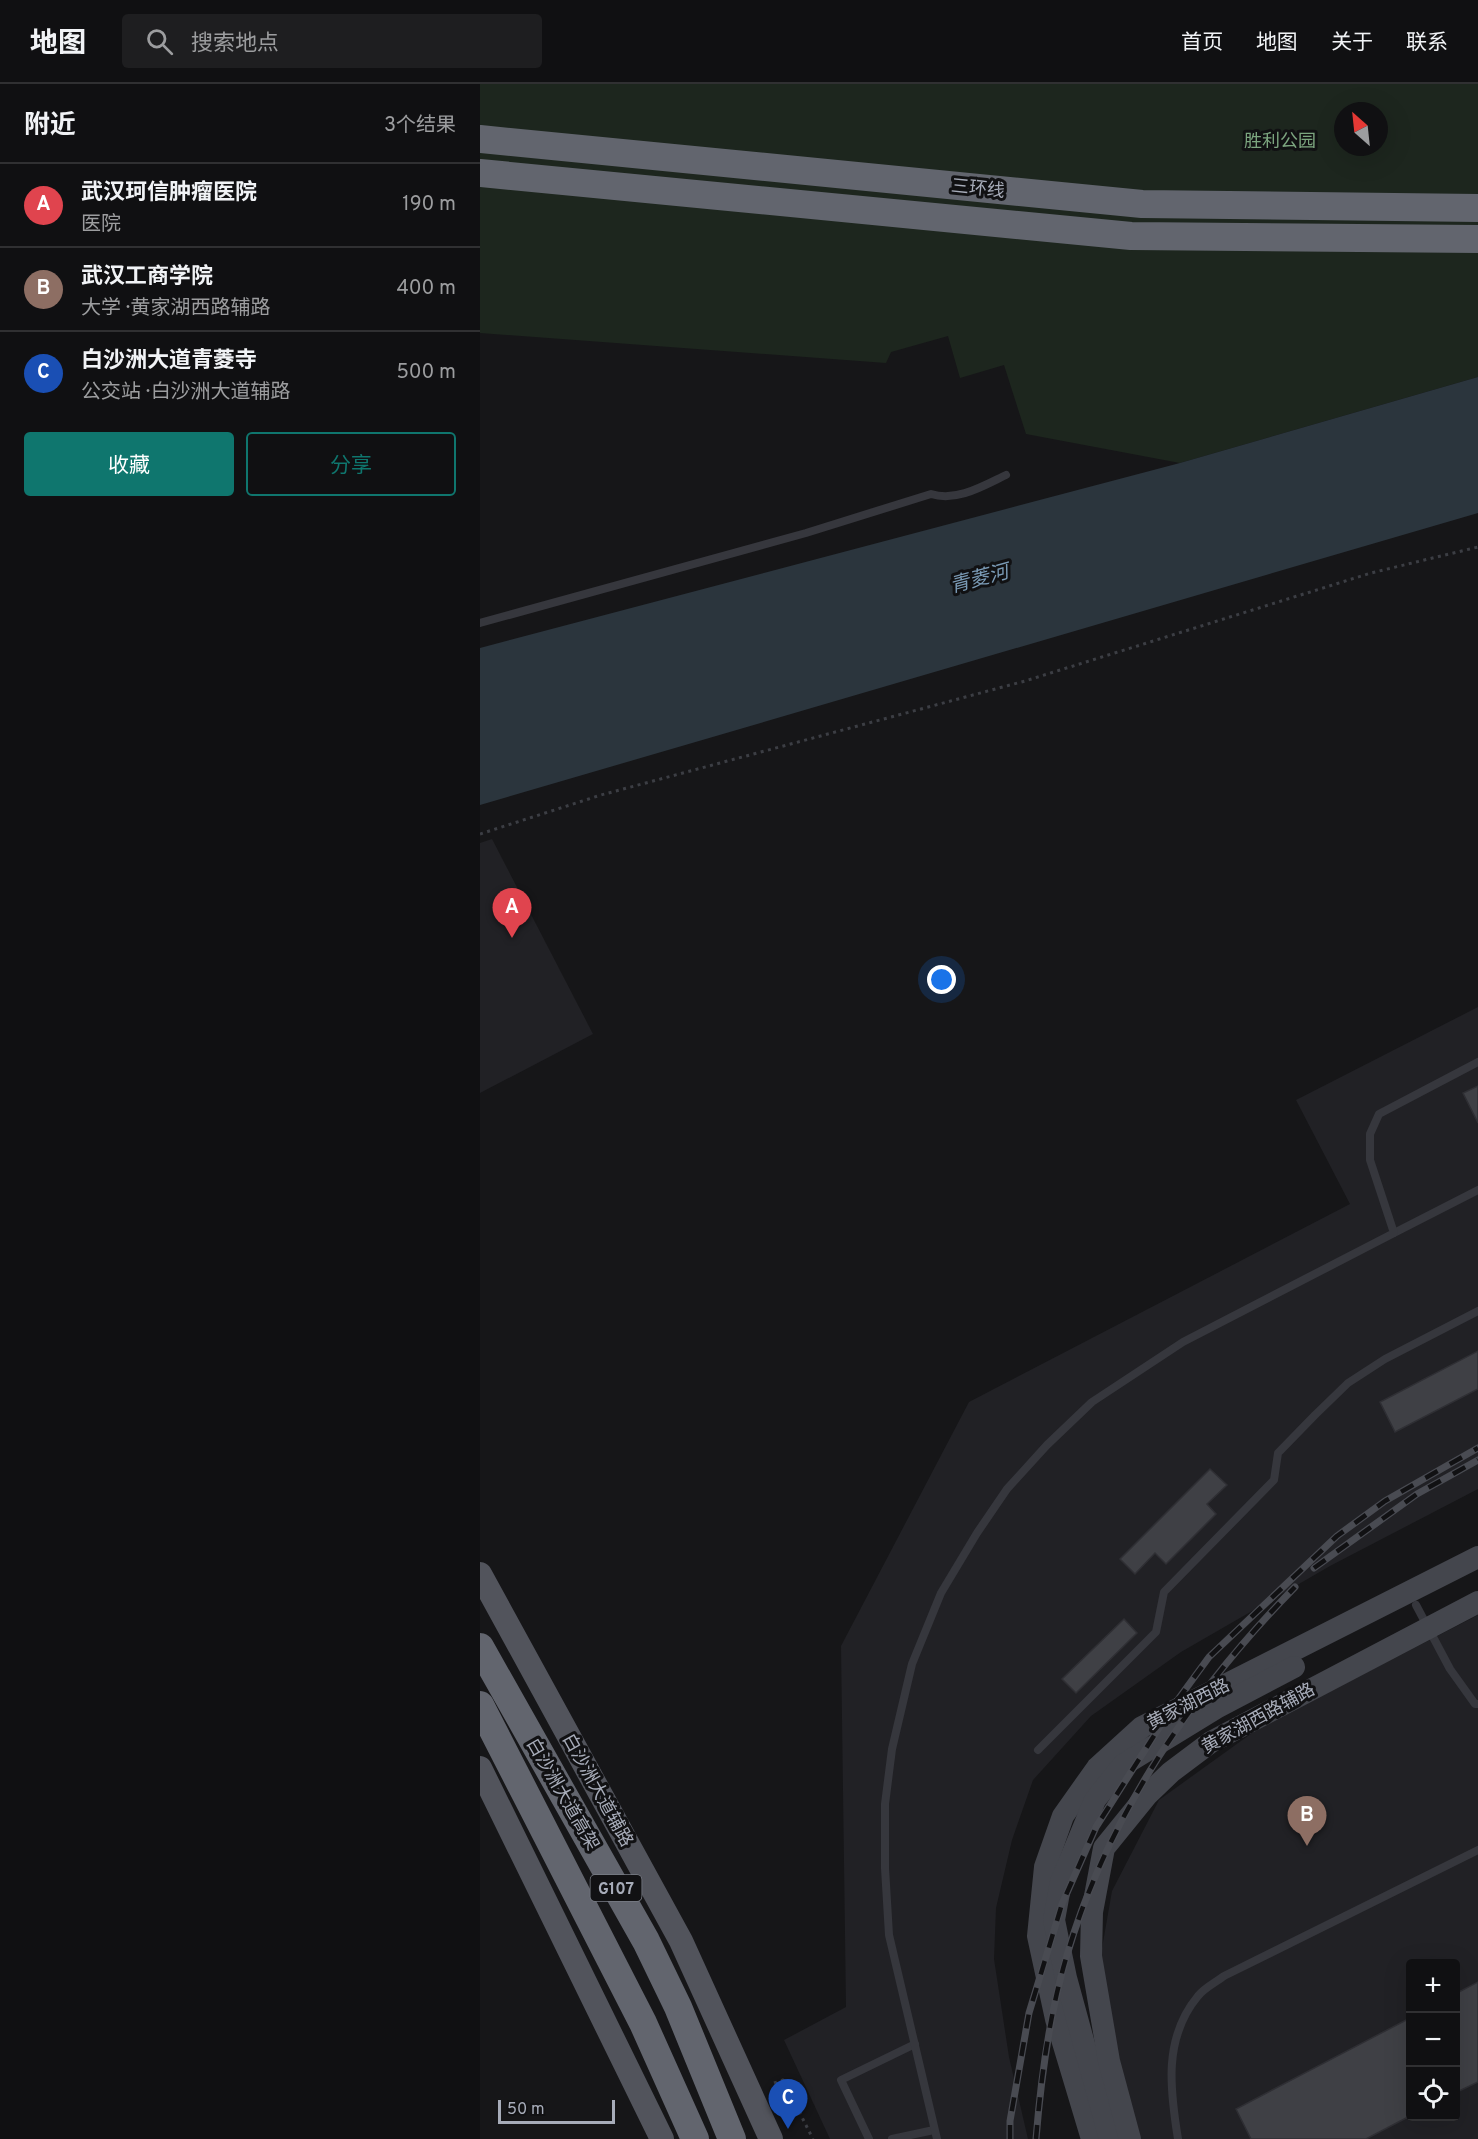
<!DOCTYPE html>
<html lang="zh">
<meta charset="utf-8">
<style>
body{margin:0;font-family:Overpass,"Noto Sans SC",sans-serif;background:#1e1e20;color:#f1f3f6}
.controls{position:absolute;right:18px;bottom:18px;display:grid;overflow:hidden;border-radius:6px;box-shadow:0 6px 24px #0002}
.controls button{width:54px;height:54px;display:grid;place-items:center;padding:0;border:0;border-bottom:2px solid #303032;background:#101012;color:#f1f3f6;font:30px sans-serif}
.compass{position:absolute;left:854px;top:18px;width:54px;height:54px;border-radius:50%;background:#101012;box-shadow:0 6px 24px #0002;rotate:333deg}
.scale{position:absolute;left:18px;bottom:15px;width:117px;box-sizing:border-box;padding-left:6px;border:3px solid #a7acb9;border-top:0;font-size:16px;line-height:21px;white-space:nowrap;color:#a7acb9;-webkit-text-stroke:4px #111113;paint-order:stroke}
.you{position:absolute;left:462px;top:896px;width:21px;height:21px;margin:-15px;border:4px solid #fff;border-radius:50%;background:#1a73e8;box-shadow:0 0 0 9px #1a73e833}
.badge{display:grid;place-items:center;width:39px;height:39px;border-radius:50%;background:#0f766e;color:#fff;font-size:20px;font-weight:700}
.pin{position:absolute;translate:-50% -50px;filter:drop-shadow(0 2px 3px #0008)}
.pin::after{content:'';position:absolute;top:32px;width:21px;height:18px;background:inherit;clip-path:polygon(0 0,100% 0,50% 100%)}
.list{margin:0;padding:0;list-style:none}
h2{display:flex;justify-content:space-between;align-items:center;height:78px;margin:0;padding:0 24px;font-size:26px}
h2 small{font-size:20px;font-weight:400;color:#9c9d9f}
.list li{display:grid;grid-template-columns:39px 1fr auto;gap:18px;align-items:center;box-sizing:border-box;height:84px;padding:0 24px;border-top:2px solid #303032}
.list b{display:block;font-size:22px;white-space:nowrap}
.list p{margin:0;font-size:20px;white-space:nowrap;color:#9c9d9f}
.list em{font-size:20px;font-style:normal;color:#9c9d9f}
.actions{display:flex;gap:12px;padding:18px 24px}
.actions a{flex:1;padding:14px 0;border:2px solid #0f766e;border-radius:6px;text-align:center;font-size:21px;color:#0f766e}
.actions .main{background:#0f766e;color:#fff}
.icon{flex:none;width:33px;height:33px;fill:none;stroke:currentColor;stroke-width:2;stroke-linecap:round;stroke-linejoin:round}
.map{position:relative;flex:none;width:998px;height:2055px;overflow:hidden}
header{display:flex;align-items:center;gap:36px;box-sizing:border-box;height:84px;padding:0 30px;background:#101012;border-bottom:2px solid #303032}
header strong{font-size:28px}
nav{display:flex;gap:33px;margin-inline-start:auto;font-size:21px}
.search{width:420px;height:54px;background:#1e1e20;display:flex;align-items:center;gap:15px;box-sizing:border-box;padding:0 21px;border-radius:6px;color:#9c9d9f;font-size:22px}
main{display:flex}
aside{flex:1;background:#101012}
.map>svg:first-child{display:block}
.built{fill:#212125;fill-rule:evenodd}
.green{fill:#1d261e;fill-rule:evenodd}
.water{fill:#2b353d}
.building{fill:#3f4045;stroke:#2f2f34;stroke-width:1.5}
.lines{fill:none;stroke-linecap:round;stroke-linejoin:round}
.path{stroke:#3c3e44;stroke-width:3;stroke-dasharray:3 4.5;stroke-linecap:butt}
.lane{stroke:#36373d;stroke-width:8}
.secondary{stroke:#44464d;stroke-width:22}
.primary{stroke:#52545c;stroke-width:24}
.highway{stroke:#62656e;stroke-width:28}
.rail-casing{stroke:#494b52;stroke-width:7}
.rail{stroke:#111113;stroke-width:4.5;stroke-dasharray:14;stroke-linecap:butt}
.labels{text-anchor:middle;stroke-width:6;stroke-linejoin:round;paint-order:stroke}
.shield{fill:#111113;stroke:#7a7e87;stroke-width:1.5}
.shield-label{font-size:16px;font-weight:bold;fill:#a7acb9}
.park-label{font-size:18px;fill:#7ca57f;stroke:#111113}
.street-label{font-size:18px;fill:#a7acb9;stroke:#111113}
.water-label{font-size:20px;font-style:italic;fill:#7b9bb6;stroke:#111113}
</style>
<header>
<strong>地图</strong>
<div class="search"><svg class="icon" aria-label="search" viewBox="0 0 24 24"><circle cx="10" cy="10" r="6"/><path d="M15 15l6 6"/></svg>搜索地点</div>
<nav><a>首页</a><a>地图</a><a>关于</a><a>联系</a></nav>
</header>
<main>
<aside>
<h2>附近<small>3个结果</small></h2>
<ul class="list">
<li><span class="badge" style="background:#e0444e">A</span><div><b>武汉珂信肿瘤医院</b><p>医院</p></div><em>190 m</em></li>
<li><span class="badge" style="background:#8d6e63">B</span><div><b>武汉工商学院</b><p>大学 · 黄家湖西路辅路</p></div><em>400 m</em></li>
<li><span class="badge" style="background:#1a4fb4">C</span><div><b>白沙洲大道青菱寺</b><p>公交站 · 白沙洲大道辅路</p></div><em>500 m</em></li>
</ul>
<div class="actions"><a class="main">收藏</a><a>分享</a></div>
</aside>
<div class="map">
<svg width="998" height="2055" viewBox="0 0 998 2055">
<rect width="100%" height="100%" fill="#161618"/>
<g class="built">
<path d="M12 755 113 950 0 1009V759Z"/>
<path d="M998 923V1405L850 1482 701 1568 611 1632 553 1696 532 1756 516 1824 514 1875 529 1973 548 2055H350L304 1956 366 1923 361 1562 489 1318 870 1120 816 1016Z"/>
<path d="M998 1531V2055H655L614 1910 632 1807 679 1716 779 1644ZM930 1880H976V2032H930Z"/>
</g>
<path class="green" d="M0 0H998V293L700 379 546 350 524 281 480 294 468 252 411 268 406 279 0 249ZM863 27H899V63H863Z"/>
<path class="water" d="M998 293V429L0 721V564L700 379Z"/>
<g class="building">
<path d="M998 1002V1039L983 1009Z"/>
<path d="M998 1267V1305L915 1348 900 1318Z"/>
<path d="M730 1385 747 1401 727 1420 736 1430 686 1480 675 1469 655 1490 640 1475Z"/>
<path d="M644 1535 657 1549 596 1609 582 1595Z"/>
<path d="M998 1898V1998L975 2009V1910Z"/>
<path d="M930 1934V2032L886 2055H771L756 2025Z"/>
</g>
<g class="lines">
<g class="path">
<path d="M0 750 121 711 545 597 891 489 998 463"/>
<path d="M294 1999 303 1996 333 2055"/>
</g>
<g class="lane">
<path d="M0 539 326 449 451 410C477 418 503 402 526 391"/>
<path d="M914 1149 998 1106"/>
<path d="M936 1521 970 1585 995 1620H998"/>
<path d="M558 1666 676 1548 684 1508 794 1396 798 1369 835 1331 868 1299 905 1275 998 1227"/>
<path d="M389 2055 361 1996 435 1960"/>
<path d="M412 2055 454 2046"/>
<path d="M457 2055 409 1851 405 1784V1720L412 1665 432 1580 461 1509 497 1449 527 1405 567 1361 612 1318 703 1258 914 1149 890 1076V1050L899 1030 998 978"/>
<path d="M698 2055C690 2006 683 1954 718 1912 724 1904 736 1898 744 1892L998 1766"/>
</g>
<g class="secondary">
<path d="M612 2055 576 1935 558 1852 565 1783 583 1732 617 1684 662 1643 998 1473"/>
<path d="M630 2055 586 1894 574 1836 581 1798 615 1716 643 1681 736 1624 814 1583"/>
<path d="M650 2055 629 1977 611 1872 612 1828 624 1764 667 1711 691 1688 731 1658 998 1518"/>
</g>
<g class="primary">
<path d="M0 1490 201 1857 291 2055"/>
<path d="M0 1684 182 2055"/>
</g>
<g class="highway">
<path d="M0 55 662 120 998 124"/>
<path d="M0 89 651 152 998 155"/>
<path d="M0 1563 166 1857 198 1923 252 2055"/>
<path d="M0 1621 163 1939 215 2055"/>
</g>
<g class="rail-casing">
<g id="rail">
<path d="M834 1484 937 1410 998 1376"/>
<path d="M530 2055V2037L549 1929 582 1820 616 1743 691 1625 729 1573 857 1452 905 1417 998 1364"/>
<path d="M556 2055C561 1993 569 1931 587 1871 628 1731 714 1606 815 1503"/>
</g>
</g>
<use href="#rail" class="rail"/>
</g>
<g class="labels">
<rect class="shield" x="110.5" y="1791" width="51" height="26" rx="4.5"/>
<g class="shield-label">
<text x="136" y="1810">G107</text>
</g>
<g class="park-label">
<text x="800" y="63">胜利公园</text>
</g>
<g class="street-label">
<text transform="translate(498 104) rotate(6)" y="6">三环线</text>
<text transform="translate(708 1620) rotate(-27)" y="6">黄家湖西路</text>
<text transform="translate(778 1634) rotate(-29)" y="6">黄家湖西路辅路</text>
<text transform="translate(118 1706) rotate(61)" y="6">白沙洲大道辅路</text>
<text transform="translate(83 1710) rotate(60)" y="6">白沙洲大道高架</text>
</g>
<g class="water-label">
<text transform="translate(499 494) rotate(-15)" y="7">青菱河</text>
</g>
</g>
</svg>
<div class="controls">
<button>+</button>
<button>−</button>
<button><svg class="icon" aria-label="locate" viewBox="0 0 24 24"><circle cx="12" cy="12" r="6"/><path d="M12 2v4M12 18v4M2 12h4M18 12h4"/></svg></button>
</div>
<svg class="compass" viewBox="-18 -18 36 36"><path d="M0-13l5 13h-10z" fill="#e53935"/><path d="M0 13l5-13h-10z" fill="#9c9d9f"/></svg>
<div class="scale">50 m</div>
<div class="you"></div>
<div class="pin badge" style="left:32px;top:854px;background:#e0444e">A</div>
<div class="pin badge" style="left:827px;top:1762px;background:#8d6e63">B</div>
<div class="pin badge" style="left:308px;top:2045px;background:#1a4fb4">C</div>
</div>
</main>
